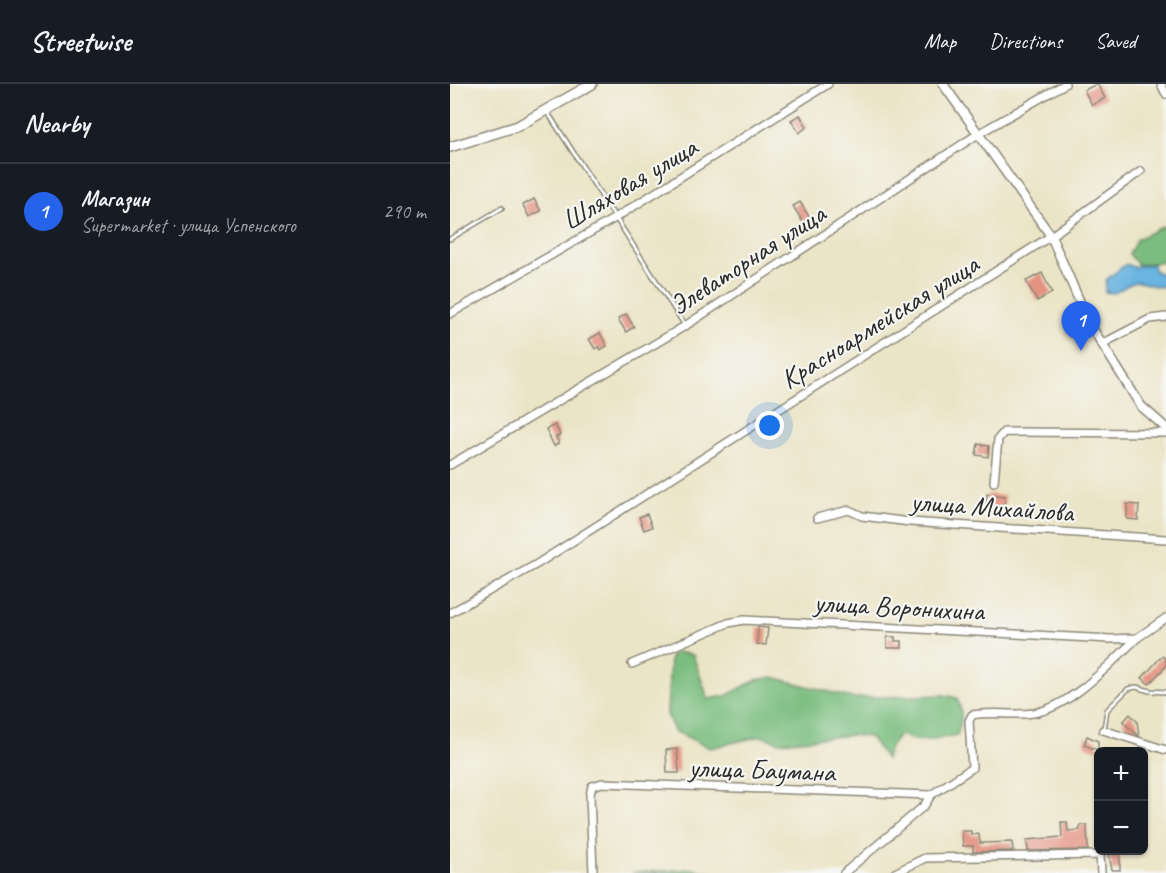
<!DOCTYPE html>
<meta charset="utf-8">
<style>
body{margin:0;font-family:Caveat,sans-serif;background:#20242c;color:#f1f3f6}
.controls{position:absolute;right:18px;bottom:18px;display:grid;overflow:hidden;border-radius:9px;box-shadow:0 2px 4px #0004}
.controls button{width:54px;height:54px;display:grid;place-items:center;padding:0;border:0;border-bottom:2px solid #363941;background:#171b24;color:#f1f3f6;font:30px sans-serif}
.you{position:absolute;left:320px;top:342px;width:21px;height:21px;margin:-15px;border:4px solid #fff;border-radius:50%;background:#1a73e8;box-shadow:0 0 0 9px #1a73e833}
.badge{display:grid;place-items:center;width:39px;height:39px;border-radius:50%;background:#2563eb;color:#fff;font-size:20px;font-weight:700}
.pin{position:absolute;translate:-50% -50px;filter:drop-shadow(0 2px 3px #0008)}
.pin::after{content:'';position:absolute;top:32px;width:21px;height:18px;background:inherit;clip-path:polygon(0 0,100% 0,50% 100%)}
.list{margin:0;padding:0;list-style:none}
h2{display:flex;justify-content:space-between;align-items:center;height:78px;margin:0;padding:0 24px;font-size:26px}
h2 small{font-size:20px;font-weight:400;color:#9ea1a6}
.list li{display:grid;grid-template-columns:39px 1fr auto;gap:18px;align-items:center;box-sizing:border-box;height:96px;padding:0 24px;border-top:2px solid #363941}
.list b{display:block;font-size:22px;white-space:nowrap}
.list p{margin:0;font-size:20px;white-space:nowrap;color:#9ea1a6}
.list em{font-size:20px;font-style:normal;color:#9ea1a6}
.map{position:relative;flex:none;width:716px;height:789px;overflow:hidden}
header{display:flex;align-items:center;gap:36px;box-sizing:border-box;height:84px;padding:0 30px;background:#171b24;border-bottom:2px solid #363941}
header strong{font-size:28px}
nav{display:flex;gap:33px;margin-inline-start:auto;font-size:21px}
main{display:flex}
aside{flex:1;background:#171b24}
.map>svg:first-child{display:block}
.forest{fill:#7abd7f;stroke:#527455;stroke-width:1.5}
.water{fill:#69b4e1;stroke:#4a7086;stroke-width:1.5}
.building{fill:#e49383}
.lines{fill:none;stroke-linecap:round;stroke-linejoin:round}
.service-casing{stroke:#8b8879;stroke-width:6}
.minor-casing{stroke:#8b8879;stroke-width:10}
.tertiary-casing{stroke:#8b8879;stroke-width:11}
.secondary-casing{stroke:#8b8879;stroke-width:12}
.service{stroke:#fff;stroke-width:3}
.minor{stroke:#fff;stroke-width:7}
.tertiary{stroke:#fff;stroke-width:8}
.secondary{stroke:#fff;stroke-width:9}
.labels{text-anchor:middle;stroke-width:4.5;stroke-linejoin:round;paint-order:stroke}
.street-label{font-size:28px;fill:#2b2b2b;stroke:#f6f6f2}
</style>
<header>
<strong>Streetwise</strong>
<nav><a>Map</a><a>Directions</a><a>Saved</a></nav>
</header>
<main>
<aside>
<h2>Nearby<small></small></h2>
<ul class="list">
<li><span class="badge">1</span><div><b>Магазин</b><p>Supermarket · улица Успенского</p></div><em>290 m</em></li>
</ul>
</aside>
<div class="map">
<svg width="716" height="789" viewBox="0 0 716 789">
<rect width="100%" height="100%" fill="#f6f6f2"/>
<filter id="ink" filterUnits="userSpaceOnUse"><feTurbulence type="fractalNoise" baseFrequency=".0167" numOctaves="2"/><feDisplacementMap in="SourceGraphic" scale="12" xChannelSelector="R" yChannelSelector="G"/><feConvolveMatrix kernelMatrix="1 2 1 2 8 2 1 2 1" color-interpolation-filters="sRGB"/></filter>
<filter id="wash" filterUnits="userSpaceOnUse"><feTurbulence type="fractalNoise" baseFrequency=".008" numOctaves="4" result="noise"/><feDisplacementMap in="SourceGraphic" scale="24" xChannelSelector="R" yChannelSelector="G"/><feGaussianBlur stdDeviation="1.35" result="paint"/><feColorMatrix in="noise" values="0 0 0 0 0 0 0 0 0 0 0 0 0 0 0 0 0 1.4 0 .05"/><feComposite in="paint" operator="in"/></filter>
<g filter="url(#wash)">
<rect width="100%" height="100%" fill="#ebe5c7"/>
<g class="forest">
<path d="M716 141V177L688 181 679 170 687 155Z"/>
<path d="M226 568 243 571 258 615 276 612 306 596 323 593 402 614 494 611 507 614C513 628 512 637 507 651 489 654 466 662 450 650L440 663 436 675 420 653 403 651 330 658 311 652 260 664 224 647 217 630 220 573Z"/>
<path d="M243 785 260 789H182Z"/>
</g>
<path class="water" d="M676 180 683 183 703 180 704 186 716 193V203C687 203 696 188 665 209L655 208 656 196Z"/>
<g id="blocks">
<g class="building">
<path d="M647 0 655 14 642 21 634 6Z"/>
<path d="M350 31 357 43 349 49 341 36Z"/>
<path d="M84 115 91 127 79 133 73 121Z"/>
<path d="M350 118 360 134 353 138 343 122Z"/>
<path d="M592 189 602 209 587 217 576 197Z"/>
<path d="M176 230 184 243 176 248 168 235Z"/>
<path d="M150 249 157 262 150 266 149 262 145 265 139 255Z"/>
<path d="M105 341 110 351 106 353 109 359 104 362 96 345Z"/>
<path d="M528 360 539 362 538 373 526 371Z"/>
<path d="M537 410 555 412 554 428 535 427Z"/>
<path d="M677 420 689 421 688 436 677 435Z"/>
<path d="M197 430 202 443 194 446 189 433Z"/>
<path d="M308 543 318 544 316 561 307 560Z"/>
<path d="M437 553H445V557H452V564H437Z"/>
<path d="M712 572 716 575V582L699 600 692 594Z"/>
<path d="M680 630 687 637 689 652 673 638Z"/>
<path d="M637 652 648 657V666L634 661Z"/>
<path d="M227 665 229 689H217L216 666Z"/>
<path d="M611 738H617L618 747 630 746V741H637L638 766 578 767 577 756 612 753Z"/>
<path d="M512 747H521V751L529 750 530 759H532L562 758 563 767 523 768V762H513Z"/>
<path d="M659 770H670V786H662Z"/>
</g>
</g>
</g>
<g filter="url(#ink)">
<use href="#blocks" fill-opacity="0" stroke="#8b8879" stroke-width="1.5"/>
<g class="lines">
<g class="service-casing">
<g id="service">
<path d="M98 29 234 240"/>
<path d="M0 155 52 124"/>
<path d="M654 645 657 626 678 605 686 603 700 607 716 608"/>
</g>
</g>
<g class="minor-casing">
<g id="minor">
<path d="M711 0 716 10"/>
<path d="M0 230 165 134 378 0"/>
<path d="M652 260 700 235 716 233"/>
<path d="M0 381 235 242 528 50 615 0"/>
<path d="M544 398 548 355 554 348 716 349"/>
<path d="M367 434 399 426 412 432 460 438 716 455"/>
<path d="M0 529 87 480 601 152 691 87"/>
<path d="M182 580 278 539 294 536 661 555 687 554 716 534"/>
<path d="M653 646 716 666"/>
<path d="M143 789 140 711 142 702 152 699 481 711"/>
<path d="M394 789 474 722 481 711 522 684 519 637 522 631C542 627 563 632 583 629 620 624 661 579 687 554"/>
<path d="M445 789 475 774 650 771 651 789"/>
</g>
</g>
<g class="tertiary-casing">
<path id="tertiary" d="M493 0 601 152 639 239 691 322 716 344"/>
</g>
<g class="secondary-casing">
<path id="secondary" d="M0 63 68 42 142 0"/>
</g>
<use href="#service" class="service"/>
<use href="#minor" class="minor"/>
<use href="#tertiary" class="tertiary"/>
<use href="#secondary" class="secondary"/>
</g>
</g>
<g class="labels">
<g class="street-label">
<text transform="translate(179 99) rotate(-31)" y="10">Шляховая улица</text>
<text transform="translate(297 175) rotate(-33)" y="10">Элеваторная улица</text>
<text transform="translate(429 237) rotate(-32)" y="10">Красноармейская улица</text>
<text transform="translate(542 422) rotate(4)" y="10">улица Михайлова</text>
<text transform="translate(449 522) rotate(3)" y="10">улица Воронихина</text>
<text transform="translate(312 685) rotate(2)" y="10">улица Баумана</text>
</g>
</g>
</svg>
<div class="controls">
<button>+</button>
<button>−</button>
</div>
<div class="you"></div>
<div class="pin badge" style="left:631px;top:267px">1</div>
</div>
</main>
